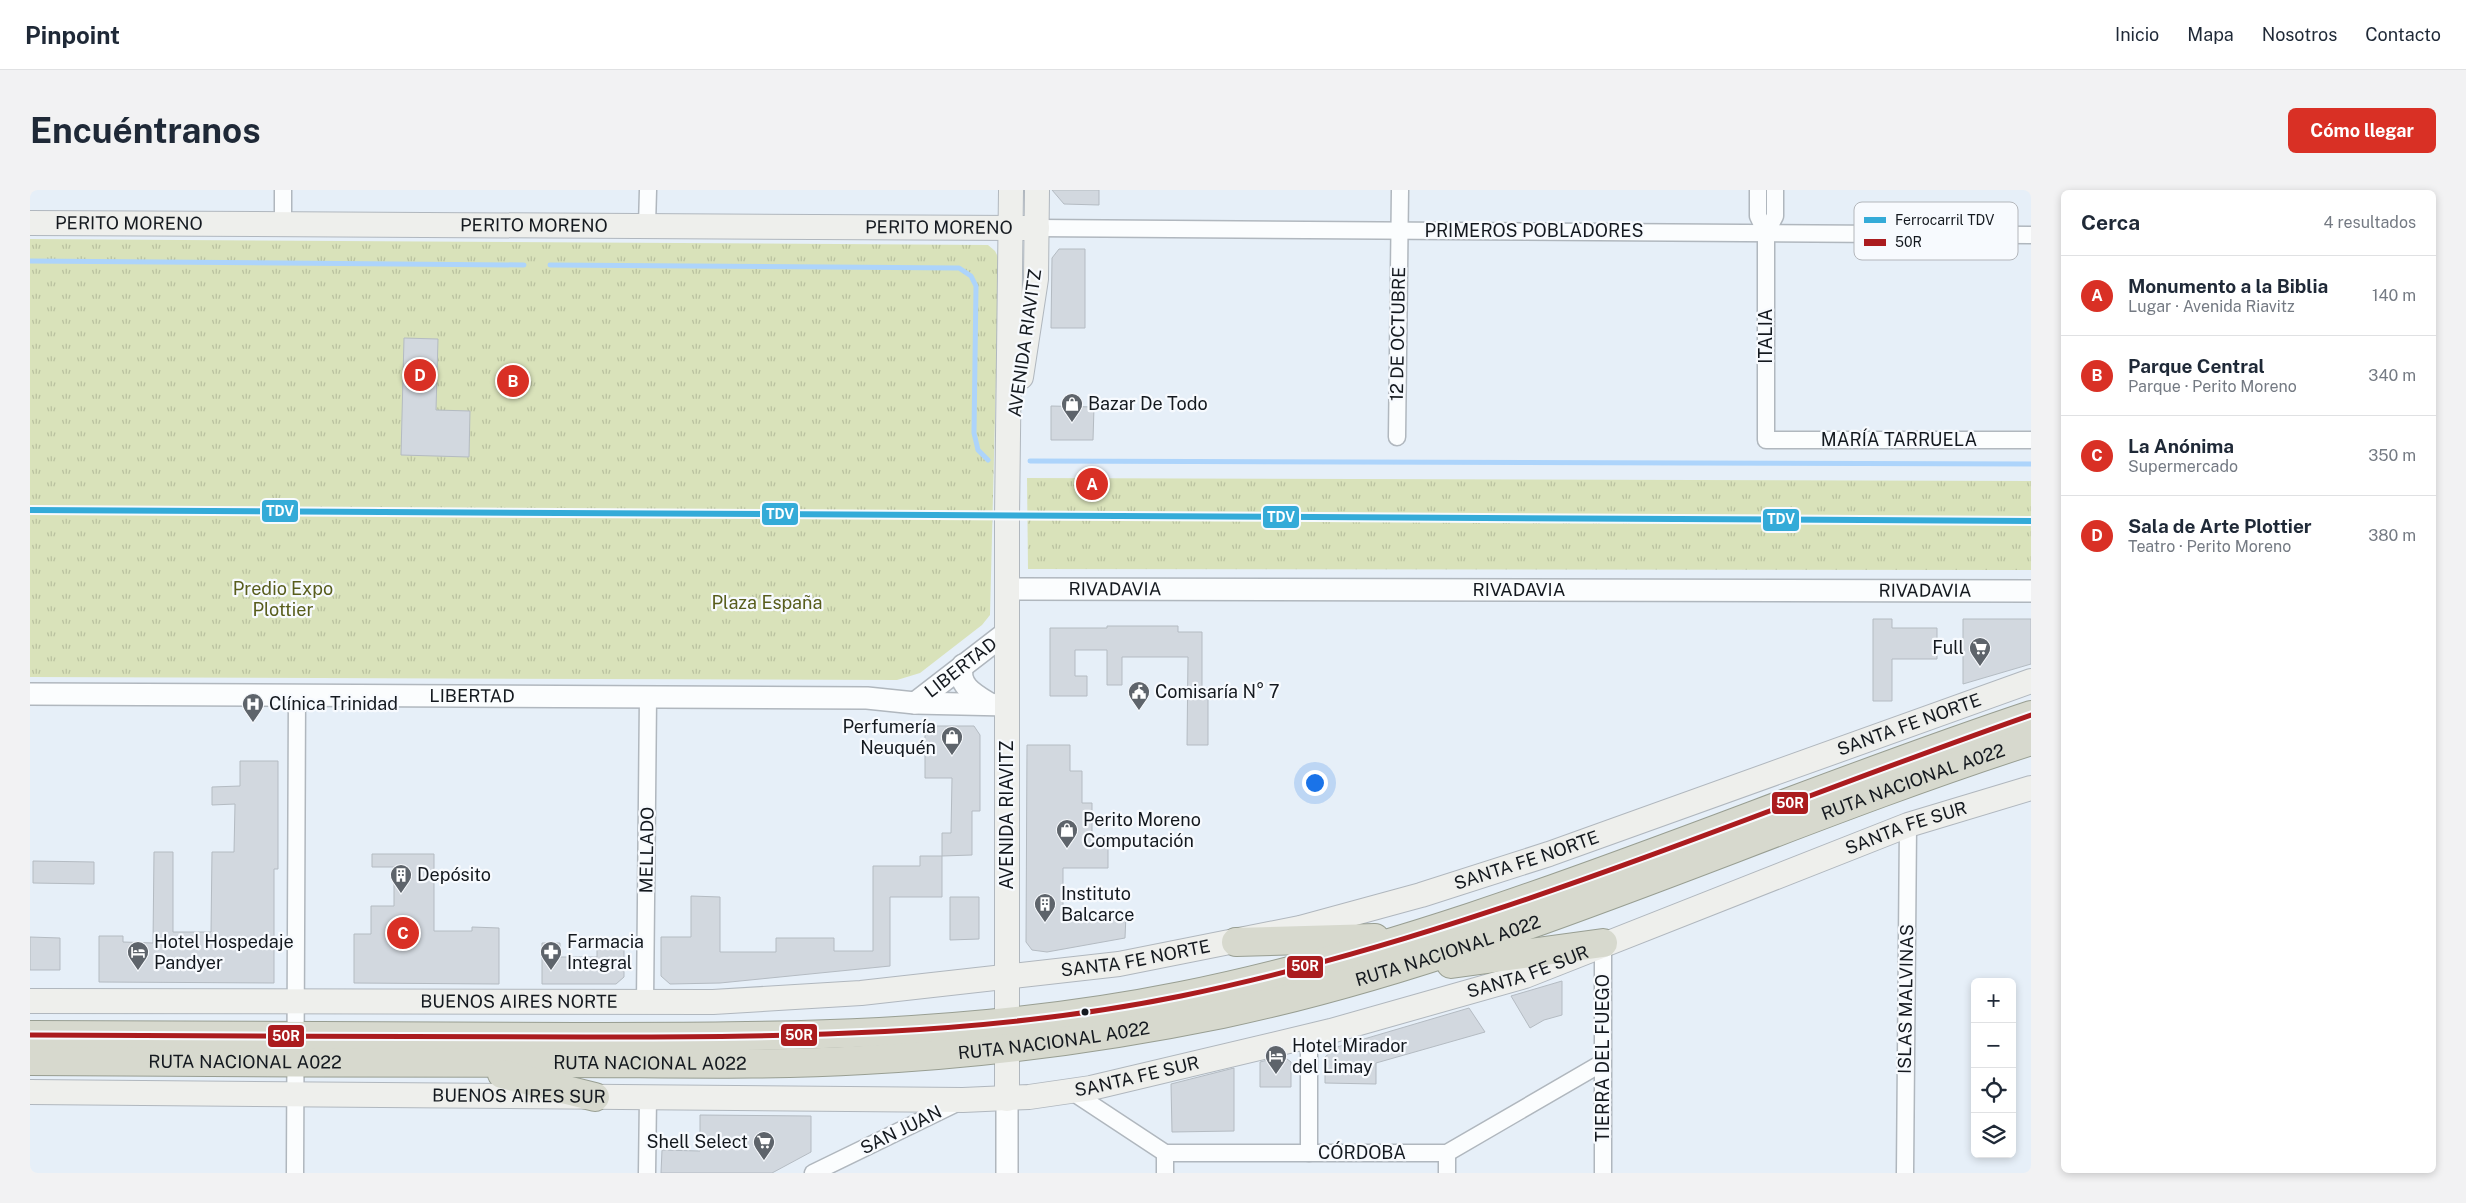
<!DOCTYPE html>
<html lang="es">
<meta charset="utf-8">
<style>
body{margin:0;font-family:"Public Sans",sans-serif;background:#f2f2f3;color:#1f2937}
.controls{position:absolute;right:15px;bottom:15px;display:grid;overflow:hidden;border-radius:8px;box-shadow:0 2px 8px #0003}
.controls button{width:45px;height:45px;display:grid;place-items:center;padding:0;border:0;border-bottom:1px solid #e0e1e3;background:#fff;color:#1f2937;font:25px sans-serif}
.you{position:absolute;left:1284px;top:592px;width:18px;height:18px;margin:-12px;border:4px solid #fff;border-radius:50%;background:#1a73e8;box-shadow:0 0 0 8px #1a73e833}
.badge{display:grid;place-items:center;width:32px;height:32px;border-radius:50%;background:#d93025;color:#fff;font-size:16px;font-weight:700}
.pin{position:absolute;translate:-50% -50%;border:2px solid #fff;box-shadow:0 1px 5px #0006}
.list{margin:0;padding:0;list-style:none}
h2{display:flex;justify-content:space-between;align-items:center;height:65px;margin:0;padding:0 20px;font-size:21px}
h2 small{font-size:16px;font-weight:400;color:#747a83}
.list li{display:grid;grid-template-columns:32px 1fr auto;gap:15px;align-items:center;box-sizing:border-box;height:80px;padding:0 20px;border-top:1px solid #e0e1e3}
.list b{display:block;font-size:19px;white-space:nowrap}
.list p{margin:0;font-size:16px;white-space:nowrap;color:#747a83}
.list em{font-size:16px;font-style:normal;color:#747a83}
.icon{flex:none;width:28px;height:28px;fill:none;stroke:currentColor;stroke-width:2;stroke-linecap:round;stroke-linejoin:round}
.map{position:relative;flex:none;width:2001px;height:983px;overflow:hidden;border-radius:8px}
header{display:flex;align-items:center;gap:30px;box-sizing:border-box;height:70px;padding:0 25px;background:#fff;border-bottom:1px solid #e0e1e3}
header strong{font-size:24px}
nav{display:flex;gap:28px;margin-inline-start:auto;font-size:18px}
.intro{display:flex;align-items:center;justify-content:space-between;box-sizing:border-box;height:120px;padding:0 30px}
h1{margin:0;font-size:35px}
.button{padding:12px 22px;border-radius:8px;background:#d93025;color:#fff;font-size:18px;font-weight:700}
main{display:flex;gap:30px;padding:0 30px}
aside{flex:1;background:#fff;border-radius:8px;box-shadow:0 2px 8px #0003}
.map>svg:first-child{display:block}
.park{fill:url(#park-tufts)}
.lines{fill:none;stroke-linecap:round;stroke-linejoin:round}
.stream{stroke:#add4fb;stroke-width:5}
.building{fill:#d2d8df;stroke:#b4bbc2}
.minor-casing{stroke:#b0b7be;stroke-width:19}
.tertiary-casing{stroke:#b0b7be;stroke-width:24}
.secondary-casing{stroke:#b0b7be;stroke-width:26}
.trunk-casing{stroke:#989e92;stroke-width:30}
.minor{stroke:#fbfdfe;stroke-width:16}
.tertiary{stroke:#fbfdfe;stroke-width:21}
.secondary{stroke:#eeefec;stroke-width:24}
.trunk{stroke:#d7d9ce;stroke-width:28}
.bus-1-casing{stroke:#f7fafe;stroke-width:9}
.bus-1{stroke:#ab1c1f;stroke-width:5}
.rail-1-casing{stroke:#f7fafe;stroke-width:10}
.rail-1{stroke:#34abd8;stroke-width:6}
.bus-dot{fill:#14191f;stroke:#f7fafe;stroke-width:2}
.labels{text-anchor:middle;stroke-width:4.5;stroke-linejoin:round;paint-order:stroke}
.street-label{font-size:18px;fill:#14191f;stroke:#f7fafe}
.poi-label{font-size:18px;fill:#14191f;stroke:#f7fafe;text-anchor:start}
.park-label{font-size:18px;fill:#585d1c;stroke:#f7fafe}
.key{fill:#f7fafe;stroke:#b3b6bb;stroke-width:1}
.key-label{font-size:14px;fill:#14191f}
.line-badge{stroke:#f7fafe;stroke-width:2}
.badge-label{font-size:14px;text-anchor:middle;font-weight:bold;fill:#fff}
</style>
<header>
<strong>Pinpoint</strong>
<nav><a>Inicio</a><a>Mapa</a><a>Nosotros</a><a>Contacto</a></nav>
</header>
<div class="intro"><h1>Encuéntranos</h1><a class="button">Cómo llegar</a></div>
<main>
<div class="map">
<svg width="2001" height="983" viewBox="0 0 2001 983">
<defs>
<pattern id="park-tufts" width="24" height="20" patternUnits="userSpaceOnUse" patternTransform="scale(1.25)"><rect width="24" height="20" fill="#d9e2ba"/><path d="M3 7l-1-3M5 7V3M7 7l1-3M15 17l-1-3M17 17v-4M19 17l1-3" fill="none" stroke="#b9c19f"/></pattern>
</defs>
<rect width="100%" height="100%" fill="#e6eff8"/>
<g class="park">
<path d="M0 49 958 55 965 61 969 69 960 425 952 435 890 483 867 490 0 487Z"/>
<path d="M997 288 2001 291V380L998 379Z"/>
</g>
<g class="lines">
<g class="stream">
<path d="M0 71 494 75"/>
<path d="M520 75 929 78 941 86 946 96 944 243 948 260 958 270"/>
<path d="M1000 271 2001 274"/>
</g>
</g>
<g class="building">
<path d="M1022 0H1069V15L1034 14Z"/>
<path d="M1029 59H1055V138H1021L1022 68Z"/>
<path d="M374 148 408 149 406 220 440 221 439 267 371 265Z"/>
<path d="M1021 216 1064 217 1063 250H1021Z"/>
<path d="M1843 429H1862V438H1907V469H1862V511H1843Z"/>
<path d="M1933 429H2001V474L1933 494Z"/>
<path d="M1077 436H1148V442H1172V498H1178V555H1157L1158 467H1092V495H1077V460H1045V486H1057V506H1020V438H1077Z"/>
<path d="M895 536H944L950 545V621H942V665L912 666V643H921L922 588H895Z"/>
<path d="M997 555H1040V581H1052V613H1062V646H1078V678H1033V728L1077 727V724H1096L1095 748 1017 762 1002 760 996 752Z"/>
<path d="M210 571H248V679H244V793L69 792V746H93V752L123 753 124 662H143V742H181L182 662H204L205 614 182 615V597L210 596Z"/>
<path d="M342 664H404V741H442V737L469 738V794L324 793V744H341V716H364V677H342Z"/>
<path d="M890 666H912V707H860V776L690 793 640 794 631 786V747H661V706L690 707V762H746V748H804V761H843V676H890Z"/>
<path d="M3 671 64 672V694L3 693Z"/>
<path d="M920 707H949V749L920 750Z"/>
<path d="M0 747 30 748V780H0Z"/>
<path d="M567 752H594V787L586 794H512V753H530V767H567Z"/>
<path d="M1532 791V825L1514 830 1500 838 1481 806Z"/>
<path d="M1439 818 1455 842 1346 873V894L1295 893V867L1307 857Z"/>
<path d="M1253 866 1261 872V897H1230V872Z"/>
<path d="M1204 878V941L1142 942 1141 894Z"/>
<path d="M670 925 781 926V962L742 983H631L632 960 670 961Z"/>
</g>
<g class="lines">
<g class="minor-casing">
<g id="minor">
<path d="M1728 0V26L1736 43"/>
<path d="M253 34V0"/>
<path d="M617 36 618 0"/>
<path d="M1007 38 2001 45"/>
<path d="M1736 43V250H2001"/>
<path d="M1736 43 1745 26V0"/>
<path d="M1367 247 1370 0"/>
<path d="M615 813 618 507"/>
<path d="M1041 901 1135 963H1417L1572 873"/>
<path d="M1135 963V983"/>
<path d="M1279 963V846"/>
<path d="M265 983 267 505"/>
<path d="M617 983 618 907"/>
<path d="M783 983 929 912"/>
<path d="M1417 983V963"/>
<path d="M1573 983V753"/>
<path d="M1875 983 1878 635"/>
</g>
</g>
<g class="tertiary-casing">
<g id="tertiary">
<path id="s1" d="M977 399 2001 401"/>
<path d="M933 475C926 495 945 505 960 514"/>
<path id="s2" d="M0 504 837 508 885 513 977 515"/>
<path id="s3" d="M885 513 977 442"/>
<path d="M977 983V909"/>
</g>
</g>
<g class="secondary-casing">
<g id="secondary">
<path id="s4" d="M0 33 1007 38"/>
<path d="M991 187 1006 89 1007 0"/>
<path id="s5" d="M0 811 683 812 831 803 1089 774 1270 738 1391 705 1519 664 2001 491"/>
<path id="s6" d="M0 902 933 910 999 907 1061 898 1301 841 1495 786 1878 635 2001 598"/>
<path d="M977 909V327L981 0"/>
</g>
</g>
<g class="trunk-casing">
<g id="trunk">
<path d="M1206 752 1345 748"/>
<path d="M1421 774 1573 753"/>
<path d="M0 845C182 846 364 847 546 847 753 847 947 847 1151 806 1445 747 1718 619 2001 525"/>
<path id="s7" d="M0 871C179 872 357 873 536 873 635 873 735 876 834 870 954 864 1074 848 1192 824 1472 765 1730 638 2001 551"/>
<path d="M472 884 565 907"/>
</g>
</g>
<use href="#minor" class="minor"/>
<use href="#tertiary" class="tertiary"/>
<use href="#secondary" class="secondary"/>
<use href="#trunk" class="trunk"/>
<g class="bus-1-casing">
<path id="bus-1" d="M0 845C185 846 371 847 556 847 755 847 955 846 1151 806 1444 746 1720 623 2001 525"/>
</g>
<use href="#bus-1" class="bus-1"/>
<g class="rail-1-casing">
<path id="rail-1" d="M0 320 2001 331"/>
</g>
<use href="#rail-1" class="rail-1"/>
</g>
<defs>
<g id="shop-pin" transform="scale(1.125)"><path d="M0 17L-7.5 6A9.5 9.5 0 1 1 7.5 6Z" fill="#5e646b" stroke="#f7fafe"/><path d="M-5-2.5h2.3a2.7 3.5 0 0 1 5.4 0H5L5.5 6h-11ZM-1.5-2.5h3a1.5 2.3 0 0 0-3 0Z" fill="#fff"/></g>
<g id="supermarket-pin" transform="scale(1.125)"><path d="M0 17L-7.5 6A9.5 9.5 0 1 1 7.5 6Z" fill="#5e646b" stroke="#f7fafe"/><path d="M-6-5.5h2.5l.6 2H6L4.5 2H-2.5L-4.4-4H-6ZM-1.5 3.2a1.3 1.3 0 1 0 .1 0ZM3 3.2a1.3 1.3 0 1 0 .1 0Z" fill="#fff"/></g>
<g id="civic-pin" transform="scale(1.125)"><path d="M0 17L-7.5 6A9.5 9.5 0 1 1 7.5 6Z" fill="#5e646b" stroke="#f7fafe"/><path d="M-.6-6.5H3V-4.5H.6V-3L4-1V1h2V6H-6V1h2V-1L-.6-3ZM-1.2 2.5V6h2.4V2.5Z" fill="#fff"/></g>
<g id="hospital-pin" transform="scale(1.125)"><path d="M0 17L-7.5 6A9.5 9.5 0 1 1 7.5 6Z" fill="#5e646b" stroke="#f7fafe"/><path d="M-5-5h3v3.5h4V-5h3V5h-3V1.5h-4V5h-3Z" fill="#fff"/></g>
<g id="building-pin" transform="scale(1.125)"><path d="M0 17L-7.5 6A9.5 9.5 0 1 1 7.5 6Z" fill="#5e646b" stroke="#f7fafe"/><path d="M-4-6H4V6H1V3H-1V6H-4ZM-2.5-4.3h1.7v1.8h-1.7ZM.8-4.3h1.7v1.8H.8ZM-2.5-1h1.7V.8h-1.7ZM.8-1h1.7V.8H.8Z" fill="#fff"/></g>
<g id="hotel-pin" transform="scale(1.125)"><path d="M0 17L-7.5 6A9.5 9.5 0 1 1 7.5 6Z" fill="#5e646b" stroke="#f7fafe"/><path d="M-6-4.5h1.5V1H6V5H4.5V3h-9V5H-6ZM-4 0a1.8 1.8 0 1 1 3.6 0ZM.5 0V-2.5h3Q6-2.5 6 0Z" fill="#fff"/></g>
<g id="pharmacy-pin" transform="scale(1.125)"><path d="M0 17L-7.5 6A9.5 9.5 0 1 1 7.5 6Z" fill="#5e646b" stroke="#f7fafe"/><path d="M-2-6h4v4h4v4h-4v4h-4v-4h-4v-4h4Z" fill="#fff"/></g>
</defs>
<g fill-rule="evenodd">
<use href="#shop-pin" x="1042" y="214"/>
<use href="#supermarket-pin" x="1950" y="458"/>
<use href="#civic-pin" x="1109" y="502"/>
<use href="#hospital-pin" x="223" y="514"/>
<use href="#shop-pin" x="922" y="547"/>
<use href="#shop-pin" x="1037" y="640"/>
<use href="#building-pin" x="371" y="685"/>
<use href="#building-pin" x="1015" y="714"/>
<use href="#hotel-pin" x="108" y="762"/>
<use href="#pharmacy-pin" x="521" y="762"/>
<use href="#hotel-pin" x="1246" y="866"/>
<use href="#supermarket-pin" x="734" y="952"/>
</g>
<circle class="bus-dot" cx="1055" cy="822" r="4.5"/>
<g class="labels">
<g class="street-label">
<text dy="6" stroke="none"><textPath href="#s4" startOffset="99">PERITO MORENO</textPath></text>
<text dy="6" stroke="none"><textPath href="#s4" startOffset="504">PERITO MORENO</textPath></text>
<text dy="6" stroke="none"><textPath href="#s4" startOffset="909">PERITO MORENO</textPath></text>
<text x="1504" y="47">PRIMEROS POBLADORES</text>
<text transform="translate(1368 144) rotate(-89)" y="6">12 DE OCTUBRE</text>
<text transform="translate(1736 146) rotate(-90)" y="6">ITALIA</text>
<text transform="translate(995 153) rotate(-82)" y="6">AVENIDA RIAVITZ</text>
<text x="1869" y="256">MARÍA TARRUELA</text>
<text dy="6" stroke="none"><textPath href="#s1" startOffset="108">RIVADAVIA</textPath></text>
<text dy="6" stroke="none"><textPath href="#s1" startOffset="512">RIVADAVIA</textPath></text>
<text dy="6" stroke="none"><textPath href="#s1" startOffset="918">RIVADAVIA</textPath></text>
<text dy="6" stroke="none"><textPath href="#s3" startOffset="58">LIBERTAD</textPath></text>
<text dy="6" stroke="none"><textPath href="#s2" startOffset="442">LIBERTAD</textPath></text>
<text dy="6" stroke="none"><textPath href="#s5" startOffset="1918">SANTA FE NORTE</textPath></text>
<text dy="6" stroke="none"><textPath href="#s7" startOffset="1925">RUTA NACIONAL A022</textPath></text>
<text transform="translate(977 625) rotate(-90)" y="6">AVENIDA RIAVITZ</text>
<text dy="6" stroke="none"><textPath href="#s6" startOffset="1919">SANTA FE SUR</textPath></text>
<text transform="translate(617 660) rotate(-89)" y="6">MELLADO</text>
<text dy="6" stroke="none"><textPath href="#s5" startOffset="1512">SANTA FE NORTE</textPath></text>
<text dy="6" stroke="none"><textPath href="#s7" startOffset="1430">RUTA NACIONAL A022</textPath></text>
<text dy="6" stroke="none"><textPath href="#s5" startOffset="1108">SANTA FE NORTE</textPath></text>
<text dy="6" stroke="none"><textPath href="#s6" startOffset="1514">SANTA FE SUR</textPath></text>
<text transform="translate(1876 809) rotate(-89)" y="6">ISLAS MALVINAS</text>
<text dy="6" stroke="none"><textPath href="#s5" startOffset="489">BUENOS AIRES NORTE</textPath></text>
<text dy="6" stroke="none"><textPath href="#s7" startOffset="1025">RUTA NACIONAL A022</textPath></text>
<text transform="translate(1573 868) rotate(-90)" y="6">TIERRA DEL FUEGO</text>
<text dy="6" stroke="none"><textPath href="#s7" startOffset="215">RUTA NACIONAL A022</textPath></text>
<text dy="6" stroke="none"><textPath href="#s7" startOffset="620">RUTA NACIONAL A022</textPath></text>
<text dy="6" stroke="none"><textPath href="#s6" startOffset="1109">SANTA FE SUR</textPath></text>
<text dy="6" stroke="none"><textPath href="#s6" startOffset="489">BUENOS AIRES SUR</textPath></text>
<text transform="translate(871 940) rotate(-26)" y="6">SAN JUAN</text>
<text x="1332" y="969">CÓRDOBA</text>
</g>
<g class="poi-label">
<text x="1058" y="220">Bazar De Todo</text>
<text x="1934" y="464" text-anchor="end">Full</text>
<text x="1125" y="508">Comisaría N° 7</text>
<text x="239" y="520">Clínica Trinidad</text>
<text x="906" y="543" text-anchor="end">Perfumería<tspan x="906" dy="21">Neuquén</tspan></text>
<text x="1053" y="636">Perito Moreno<tspan x="1053" dy="21">Computación</tspan></text>
<text x="387" y="691">Depósito</text>
<text x="1031" y="710">Instituto<tspan x="1031" dy="21">Balcarce</tspan></text>
<text x="124" y="758">Hotel Hospedaje<tspan x="124" dy="21">Pandyer</tspan></text>
<text x="537" y="758">Farmacia<tspan x="537" dy="21">Integral</tspan></text>
<text x="1262" y="862">Hotel Mirador<tspan x="1262" dy="21">del Limay</tspan></text>
<text x="718" y="958" text-anchor="end">Shell Select</text>
</g>
<g class="park-label">
<text x="253" y="405">Predio Expo<tspan x="253" dy="21">Plottier</tspan></text>
<text x="737" y="419">Plaza España</text>
</g>
</g>
<rect x="1824" y="12" width="164" height="58" rx="8" class="key"/>
<rect x="1834" y="27" width="22" height="6" fill="#34abd8"/>
<rect x="1834" y="49" width="22" height="7" fill="#ab1c1f"/>
<g class="key-label">
<text x="1865" y="35">Ferrocarril TDV</text>
<text x="1865" y="57">50R</text>
</g>
<g class="line-badge">
<rect x="231" y="309" width="38" height="24" rx="5" fill="#34abd8"/>
<rect x="731" y="312" width="38" height="24" rx="5" fill="#34abd8"/>
<rect x="1232" y="315" width="38" height="24" rx="5" fill="#34abd8"/>
<rect x="1732" y="318" width="38" height="24" rx="5" fill="#34abd8"/>
<rect x="1741" y="601" width="38" height="24" rx="5" fill="#ab1c1f"/>
<rect x="1256" y="765" width="38" height="24" rx="5" fill="#ab1c1f"/>
<rect x="750" y="833" width="38" height="24" rx="5" fill="#ab1c1f"/>
<rect x="237" y="834" width="38" height="24" rx="5" fill="#ab1c1f"/>
</g>
<g class="badge-label">
<text x="250" y="326">TDV</text>
<text x="750" y="329">TDV</text>
<text x="1251" y="332">TDV</text>
<text x="1751" y="334">TDV</text>
<text x="1760" y="618">50R</text>
<text x="1275" y="781">50R</text>
<text x="769" y="850">50R</text>
<text x="256" y="851">50R</text>
</g>
</svg>
<div class="controls">
<button>+</button>
<button>−</button>
<button><svg class="icon" aria-label="locate" viewBox="0 0 24 24"><circle cx="12" cy="12" r="6"/><path d="M12 2v4M12 18v4M2 12h4M18 12h4"/></svg></button>
<button><svg class="icon" aria-label="layers" viewBox="0 0 24 24"><path d="M12 4l9 5-9 5-9-5zM3 14l9 5 9-5"/></svg></button>
</div>
<div class="you"></div>
<div class="pin badge" style="left:1062px;top:294px">A</div>
<div class="pin badge" style="left:483px;top:191px">B</div>
<div class="pin badge" style="left:373px;top:743px">C</div>
<div class="pin badge" style="left:390px;top:185px">D</div>
</div>
<aside>
<h2>Cerca<small>4 resultados</small></h2>
<ul class="list">
<li><span class="badge">A</span><div><b>Monumento a la Biblia</b><p>Lugar · Avenida Riavitz</p></div><em>140 m</em></li>
<li><span class="badge">B</span><div><b>Parque Central</b><p>Parque · Perito Moreno</p></div><em>340 m</em></li>
<li><span class="badge">C</span><div><b>La Anónima</b><p>Supermercado</p></div><em>350 m</em></li>
<li><span class="badge">D</span><div><b>Sala de Arte Plottier</b><p>Teatro · Perito Moreno</p></div><em>380 m</em></li>
</ul>
</aside>
</main>
